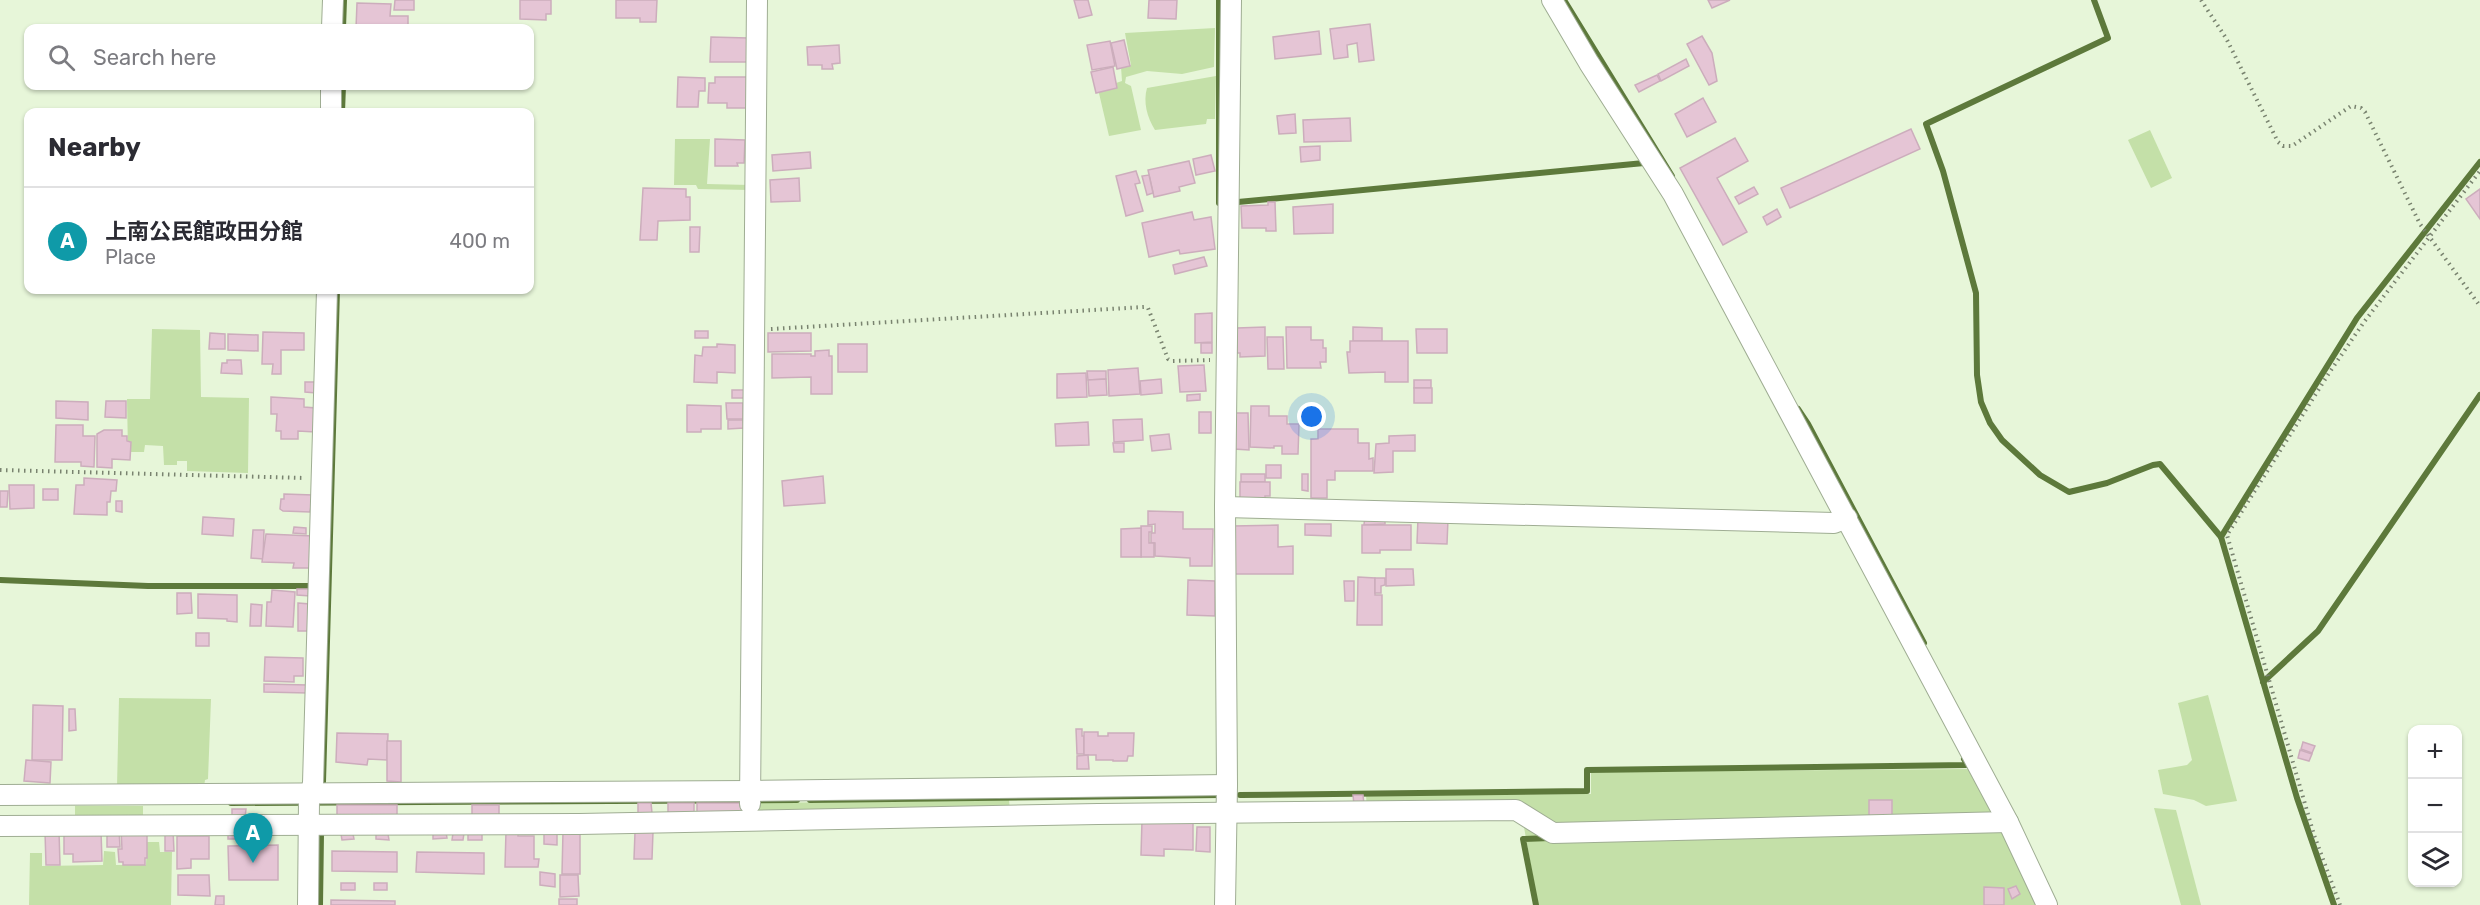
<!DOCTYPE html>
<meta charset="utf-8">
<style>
body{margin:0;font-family:Rubik,"Noto Sans JP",sans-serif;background:#f2f2f3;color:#2b2b33}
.controls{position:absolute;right:18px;bottom:18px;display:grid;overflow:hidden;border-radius:12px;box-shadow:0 2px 4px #0004}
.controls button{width:54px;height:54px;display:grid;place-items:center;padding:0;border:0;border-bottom:2px solid #e1e1e2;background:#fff;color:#2b2b33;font:30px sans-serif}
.you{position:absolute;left:1312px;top:417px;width:21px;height:21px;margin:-15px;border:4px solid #fff;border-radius:50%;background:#1a73e8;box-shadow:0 0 0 9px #1a73e833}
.badge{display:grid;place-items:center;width:39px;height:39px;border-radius:50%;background:#ba3b88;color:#fff;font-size:20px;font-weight:700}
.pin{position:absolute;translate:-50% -50px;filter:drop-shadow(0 2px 3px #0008)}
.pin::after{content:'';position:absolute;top:32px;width:21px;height:18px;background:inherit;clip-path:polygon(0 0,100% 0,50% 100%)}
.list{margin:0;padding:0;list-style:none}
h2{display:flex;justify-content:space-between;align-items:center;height:78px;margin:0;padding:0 24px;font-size:26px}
h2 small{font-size:20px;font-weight:400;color:#7c7c81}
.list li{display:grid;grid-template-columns:39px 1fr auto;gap:18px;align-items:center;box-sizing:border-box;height:108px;padding:0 24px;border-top:2px solid #e1e1e2}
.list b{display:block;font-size:22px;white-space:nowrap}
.list p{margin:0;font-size:20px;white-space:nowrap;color:#7c7c81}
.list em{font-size:20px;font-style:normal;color:#7c7c81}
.icon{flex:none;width:33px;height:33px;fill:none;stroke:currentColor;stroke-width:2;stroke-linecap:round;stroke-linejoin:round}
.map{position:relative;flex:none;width:2480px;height:905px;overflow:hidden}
.search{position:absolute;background:#fff;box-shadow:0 2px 4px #0004;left:24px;top:24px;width:510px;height:66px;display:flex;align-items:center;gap:15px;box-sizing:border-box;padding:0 21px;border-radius:12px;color:#7c7c81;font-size:22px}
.panel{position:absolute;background:#fff;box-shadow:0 2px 4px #0004;left:24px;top:108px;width:510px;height:186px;border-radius:12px}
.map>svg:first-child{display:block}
.green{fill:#c4e0a8}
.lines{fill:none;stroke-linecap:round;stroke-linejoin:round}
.stream{stroke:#5d793b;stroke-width:6}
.building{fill:#e5c5d5;stroke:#ccadbc;stroke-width:1.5}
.street-casing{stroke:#9fad93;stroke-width:22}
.path{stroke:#79836f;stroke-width:4;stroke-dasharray:1.5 4.5;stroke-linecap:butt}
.street{stroke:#fff;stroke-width:20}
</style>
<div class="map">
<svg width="2480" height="905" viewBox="0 0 2480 905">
<rect width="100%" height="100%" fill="#e7f6d9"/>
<g class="green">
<path d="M1215 28 1214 67 1182 74 1147 71 1126 77 1125 83 1131 86 1141 130 1109 136 1098 89 1122 81 1121 67 1131 65 1125 33Z"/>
<path d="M1216 76 1215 119H1207L1206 124 1155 130C1147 117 1143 102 1147 88Z"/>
<path d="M2150 130 2172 178 2151 188 2128 140Z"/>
<path d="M675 139H710L707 184 750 185V190L698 189 696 185H674Z"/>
<path d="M152 329 200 330 201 397 249 398 248 473 187 471V461H177V465H164L163 446 145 445 144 452H128L127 399H150Z"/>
<path d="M2208 695 2237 801 2206 806 2194 800 2163 794 2158 770 2187 765 2192 760 2178 703Z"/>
<path d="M119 698 211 699 208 779 205 780 204 787H117Z"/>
<path d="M1972 769 2040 905H1538L1520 805 1367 810 1366 795 1591 794V772Z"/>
<path d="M1009 800 1010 812 755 811 754 803Z"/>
<rect x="75" y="806" width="68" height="15"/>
<path d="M2154 808 2176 810 2201 905H2181Z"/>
<path d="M147 842H159L160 852H172L171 905H29L30 853H42V866L103 865 104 851 115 852 116 865H146Z"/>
</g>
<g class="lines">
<g class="stream">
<path d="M1564 0 1672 176"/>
<path d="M2094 0 2108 38 1926 124 1943 171 1976 293 1977 375 1981 402 1990 423 2002 440 2040 475 2069 492 2107 483 2153 465 2160 464 2221 537 2357 318 2480 162"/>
<path d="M343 28 344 0"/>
<path d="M342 112 343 86"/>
<path d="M1238 202 1644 163 1648 165"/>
<path d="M1219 203V0"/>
<path d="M1798 409 1808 424 1924 643"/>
<path d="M2221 537 2297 798 2334 905"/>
<path d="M0 580 148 586H309"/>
<path d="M2263 682 2318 631 2480 395"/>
<path d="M323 782 337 290"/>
<path d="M1240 795 1587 791V770L1968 765 1964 759"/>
<path d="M810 800 1220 795"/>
<path d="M231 803 797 800"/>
<path d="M320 905 321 834"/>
<path d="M1536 905 1523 839 1550 838"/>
</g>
</g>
<g class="building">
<path d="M395 0H414V10H394Z"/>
<path d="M520 0H551V14H546V20L520 19Z"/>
<path d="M616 0H657L656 22H640V18H616Z"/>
<path d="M1074 0H1088L1092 15 1079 18Z"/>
<path d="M1149 0H1177L1176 19 1148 18Z"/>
<path d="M1708 0H1730L1712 8Z"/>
<path d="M357 3 391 4 390 16H408V28H356Z"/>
<path d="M1370 24 1374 60 1359 62 1357 43 1347 45 1348 57 1334 59 1330 29Z"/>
<path d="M1319 31 1321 54 1275 59 1273 37Z"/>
<path d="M1702 36 1712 53 1717 81 1709 85 1687 44Z"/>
<path d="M711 37 748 38 747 62H710Z"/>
<path d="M1124 40 1130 66 1117 69 1111 43Z"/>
<path d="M1110 41 1115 66 1092 70 1087 45Z"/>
<path d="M839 45 840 63 832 64 833 69H822V65H808L807 47Z"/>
<path d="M1686 59 1689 66 1661 81 1658 74Z"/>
<path d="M1113 67 1117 88 1096 93 1091 72Z"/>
<path d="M1657 75 1660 81 1639 92 1635 85Z"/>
<path d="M678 77 705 78V91H699L698 107H677Z"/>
<path d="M715 77H750V108H727V103H708L709 83H715Z"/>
<path d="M1703 98 1716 122 1687 137 1675 114Z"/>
<path d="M1295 114 1296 133 1279 134 1277 116Z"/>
<path d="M1350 118 1351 141 1304 142 1303 120Z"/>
<path d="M1911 129 1920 149 1790 208 1781 188Z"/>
<path d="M1735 138 1748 161 1717 178 1747 232 1723 245 1680 168Z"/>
<path d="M715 139 745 140 744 163H737L738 166H715Z"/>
<path d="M1320 146V160L1301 162 1300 147Z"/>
<path d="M810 152 811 168 773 171 772 155Z"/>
<path d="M1211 155 1215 171 1196 175 1193 159Z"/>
<path d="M1189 161 1195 183 1179 187 1180 191 1154 197 1148 170Z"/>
<path d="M1136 171 1140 183 1135 184 1143 211 1126 216 1116 176Z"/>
<path d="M1149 175 1153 193 1147 195 1142 176Z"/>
<path d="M799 178 800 201 771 202 770 180Z"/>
<path d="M1754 187 1758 194 1739 204 1735 197Z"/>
<path d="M643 188 686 189V197H690V220L658 221 657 240H640Z"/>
<path d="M2480 189V219L2466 199Z"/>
<path d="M1268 202H1275L1276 231H1266V228H1242L1241 206 1268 205Z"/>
<path d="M1333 204V233L1294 234 1293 207Z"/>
<path d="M1777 209 1781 217 1767 225 1763 217Z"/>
<path d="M1192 212 1194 220 1211 217 1215 249 1180 254 1179 250 1149 257 1142 223Z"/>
<path d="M690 227H700L699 252H690Z"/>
<path d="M1204 257 1207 266 1175 274 1173 265Z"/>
<path d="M1212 313V342L1195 343V314Z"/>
<path d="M1265 327V356L1240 357V353H1237V328Z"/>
<path d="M1286 327H1311V340H1323V348H1326V362H1320L1321 368H1287Z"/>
<path d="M1353 327 1382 328V341H1353Z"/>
<path d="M1416 329H1447V353H1417Z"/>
<rect x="695" y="331" width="13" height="7"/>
<path d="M263 332 304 333V350H281V374H272L273 364H262Z"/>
<path d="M210 333 225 334V349H209Z"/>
<path d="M768 333H811V351L768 352Z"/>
<path d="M228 334 258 335V351L228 350Z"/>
<path d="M1267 337H1283L1284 369H1268Z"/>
<path d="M1350 341H1408V382H1385V372L1349 373 1347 352H1350Z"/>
<rect x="1201" y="343" width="11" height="10"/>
<path d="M717 344 735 345V373L717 372V383L694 382 695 355 702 356 703 347H717Z"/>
<rect x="838" y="344" width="29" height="28"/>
<path d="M829 350V356H832V394H811V377L772 378V354H811V356H815V351Z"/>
<path d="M227 360H241L242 374 221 373 222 363H227Z"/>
<path d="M1204 365 1206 391 1180 392 1178 366Z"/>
<path d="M1138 368 1140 394 1109 396 1108 370Z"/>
<path d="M1087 371H1106V379L1088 380Z"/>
<path d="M1086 373 1087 397 1057 398V374Z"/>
<path d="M1106 379 1107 395 1089 396 1088 380Z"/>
<path d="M1161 379 1162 393 1141 395 1140 381Z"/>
<rect x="1414" y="380" width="17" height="8"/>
<path d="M305 382H316V393L305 392Z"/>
<rect x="1414" y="388" width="18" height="15"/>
<rect x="732" y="390" width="15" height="8"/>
<path d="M1200 394V400L1187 401V395Z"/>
<path d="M271 397 304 399V407L316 408 315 432 298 431V439H281V431H276L277 414H271Z"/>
<path d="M56 401 88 402V420L56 418Z"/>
<path d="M106 401H126V418L105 417Z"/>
<path d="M726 403H743V419H727Z"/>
<path d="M687 405 721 406V429H701V432H687Z"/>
<path d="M1251 406H1269V416H1287V424H1299L1298 454H1282V446H1274V448L1250 447Z"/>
<rect x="1199" y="412" width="12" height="21"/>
<path d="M1235 413H1248L1249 450 1234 449Z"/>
<path d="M1142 419 1143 440 1114 442 1113 420Z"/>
<path d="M728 420H743L744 428 728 429Z"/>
<path d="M1088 422 1089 445 1056 446 1055 424Z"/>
<path d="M56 425H83V436H95L94 467 81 466V462H55Z"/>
<path d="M1318 429H1358V443H1369V459L1373 458V471H1335V480H1327V498H1311V439H1318Z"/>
<path d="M104 430H122V436H127V441L131 442 130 460 112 459V468L97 467V434Z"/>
<path d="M1169 434 1171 449 1152 451 1150 436Z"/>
<path d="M1415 435V451H1393V472L1374 473 1376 444 1389 443V436Z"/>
<path d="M1113 443H1124V452H1114Z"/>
<rect x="1266" y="465" width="15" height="13"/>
<rect x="1241" y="474" width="24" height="8"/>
<path d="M1302 474H1308V491L1302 490Z"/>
<path d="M823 476 825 503 784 506 782 481Z"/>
<path d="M84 478 117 480 116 491H111L110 502H107V515L74 514 76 485H84Z"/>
<path d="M1240 482H1270V496H1265V500H1240Z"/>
<path d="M9 485H34V508L10 509Z"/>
<rect x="43" y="489" width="15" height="11"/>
<path d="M0 491H8L7 507H0Z"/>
<path d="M284 494 313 495 310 512 283 511 280 509 281 499H284Z"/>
<path d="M116 501H122V512L116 511Z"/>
<path d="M1148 511 1183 512V529H1213L1212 566H1190V558L1155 556V543H1151V533H1155V524L1148 525Z"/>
<path d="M1365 515 1385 516V524L1364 525Z"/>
<path d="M203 517 234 519 233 536 202 534Z"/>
<path d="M1418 518 1448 519 1447 544 1417 543Z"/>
<path d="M1305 524H1331V536L1305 535Z"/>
<path d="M1278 525V547L1293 546V574H1233V526Z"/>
<path d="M1362 525H1411V550H1380V553H1362Z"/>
<path d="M1141 526H1152V532H1149V543H1154V557H1141Z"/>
<path d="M294 527 306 528V534L293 533Z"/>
<path d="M1141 528V557H1121V529Z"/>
<path d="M253 530H264L263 559 251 558Z"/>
<path d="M266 534 313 536 312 568H293L294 563 262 562Z"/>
<path d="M1386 569H1413L1414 585 1386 586Z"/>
<path d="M1358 577 1375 578V595H1382V625H1357Z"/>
<path d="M1375 578H1385V585L1381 586V593H1375Z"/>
<path d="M1188 580 1215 581V616L1187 615Z"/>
<path d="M1344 581H1354V601H1345Z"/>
<path d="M297 589H310V596L297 595Z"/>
<path d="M272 590 295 592 293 627 266 626 267 602H271Z"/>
<path d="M177 593H191L192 613 177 614Z"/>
<path d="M198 594 237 595V622L227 621V619L198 618Z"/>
<path d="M298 603 310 604 309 631H298Z"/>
<path d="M251 604 262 605 261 626H250Z"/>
<rect x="196" y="633" width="13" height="13"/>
<path d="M265 657 303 658V676H294V682L264 681Z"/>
<path d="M264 684 308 685V693L264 692Z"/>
<path d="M33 705 63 706 62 760H32Z"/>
<path d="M69 709H75L76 730 69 731Z"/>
<path d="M1076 729H1082V736H1084V754H1077Z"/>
<path d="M1084 732H1098V736H1108V733H1134L1133 756H1128L1127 761H1113V760H1096V755H1084Z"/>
<path d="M337 733 388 734 387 760 368 759 367 765 336 762Z"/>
<path d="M387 741H401V782L387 781Z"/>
<path d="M2303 742 2315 746 2312 753 2301 749Z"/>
<path d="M2300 750 2312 754 2309 761 2298 758Z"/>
<path d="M1088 755 1089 769H1077V756Z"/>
<path d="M26 760 51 762 50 783 24 781Z"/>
<path d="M1353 795H1363L1364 805H1354Z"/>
<path d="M1869 800H1892V817L1869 818Z"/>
<path d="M638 803H651L652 813 638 814Z"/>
<rect x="668" y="803" width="26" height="12"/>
<path d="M697 803H742V814L697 815Z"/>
<rect x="337" y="805" width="60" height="12"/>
<rect x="472" y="805" width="27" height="13"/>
<path d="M232 809H246L245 818H232Z"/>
<path d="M1142 820 1193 821V850L1164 849V856L1141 855Z"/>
<path d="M1197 827H1210V852L1196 851Z"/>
<path d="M147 828V858H145V865H123V862H119L118 849H122L121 829Z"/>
<path d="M544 828 557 829V845L544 844Z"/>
<path d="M107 830H119L120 847H107Z"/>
<path d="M165 830H173L174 851H165Z"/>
<path d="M59 831 60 865H46L45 832Z"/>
<path d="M101 831 102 861 73 862V854H64V834Z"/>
<path d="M506 831H518V836H534V859H539L538 867H505Z"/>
<path d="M563 831H580V874H562Z"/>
<rect x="228" y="832" width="24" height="7"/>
<path d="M446 832 447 838 433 839V833Z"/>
<path d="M635 832H653L652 859H634Z"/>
<path d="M453 833H464L463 840H452Z"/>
<rect x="468" y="833" width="14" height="7"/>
<path d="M341 834H353L354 839 342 840Z"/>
<path d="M376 834H388L389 840 376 839Z"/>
<path d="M177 836H209V859H191V868L177 869Z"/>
<path d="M278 845V880H229L228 846Z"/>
<path d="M332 851 397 852V872L332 871Z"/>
<path d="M417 852 484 853V874L416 872Z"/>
<path d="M540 872 555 874V887L540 885Z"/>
<path d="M178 875H209L210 896 178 895Z"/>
<path d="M560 875H578L579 896 560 897Z"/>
<rect x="341" y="883" width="14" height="7"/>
<rect x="374" y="883" width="13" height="7"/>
<path d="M2016 886 2020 894 2012 899 2008 889Z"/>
<path d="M1984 887 2004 888V905H1984Z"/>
<path d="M216 896H224V905H215Z"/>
<rect x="559" y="899" width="18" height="6"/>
<path d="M331 900 395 901V905H331Z"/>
</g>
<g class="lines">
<g class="street-casing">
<g id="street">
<path d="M1552 0 1589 63 1673 194 2008 822 2047 905"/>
<path d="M332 28 333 0"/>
<path d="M331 112V86"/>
<path d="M1225 507 1834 523 1847 518"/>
<path d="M0 795 751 791 1227 785"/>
<path d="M750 804 757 0"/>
<path d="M0 826 579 824 1098 814 1516 810 1553 833 2008 822"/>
<path d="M308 905 309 801 313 783 327 290"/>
<path d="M1225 905 1227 785 1225 507 1231 0"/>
</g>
</g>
<g class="path">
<path d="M2201 0 2226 38 2278 142 2283 146H2292L2351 106 2361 108 2365 112 2420 224 2480 306"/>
<path d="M771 329 1144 307 1148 308 1168 359 1172 361 1210 360"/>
<path d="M0 470 305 478"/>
<path d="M2340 905 2314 835 2227 535 2329 373 2364 322 2480 171"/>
</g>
<use href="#street" class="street"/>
</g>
</svg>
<div class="controls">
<button>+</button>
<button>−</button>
<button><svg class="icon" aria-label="layers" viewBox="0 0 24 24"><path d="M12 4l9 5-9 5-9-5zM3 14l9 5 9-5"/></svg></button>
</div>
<div class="you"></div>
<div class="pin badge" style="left:253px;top:863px;background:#0f9aa8">A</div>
<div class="search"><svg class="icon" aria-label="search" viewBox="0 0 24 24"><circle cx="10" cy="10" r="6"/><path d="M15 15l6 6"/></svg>Search here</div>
<section class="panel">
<h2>Nearby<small></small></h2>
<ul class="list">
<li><span class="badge" style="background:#0f9aa8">A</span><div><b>上南公民館政田分館</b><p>Place</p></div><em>400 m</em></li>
</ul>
</section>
</div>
